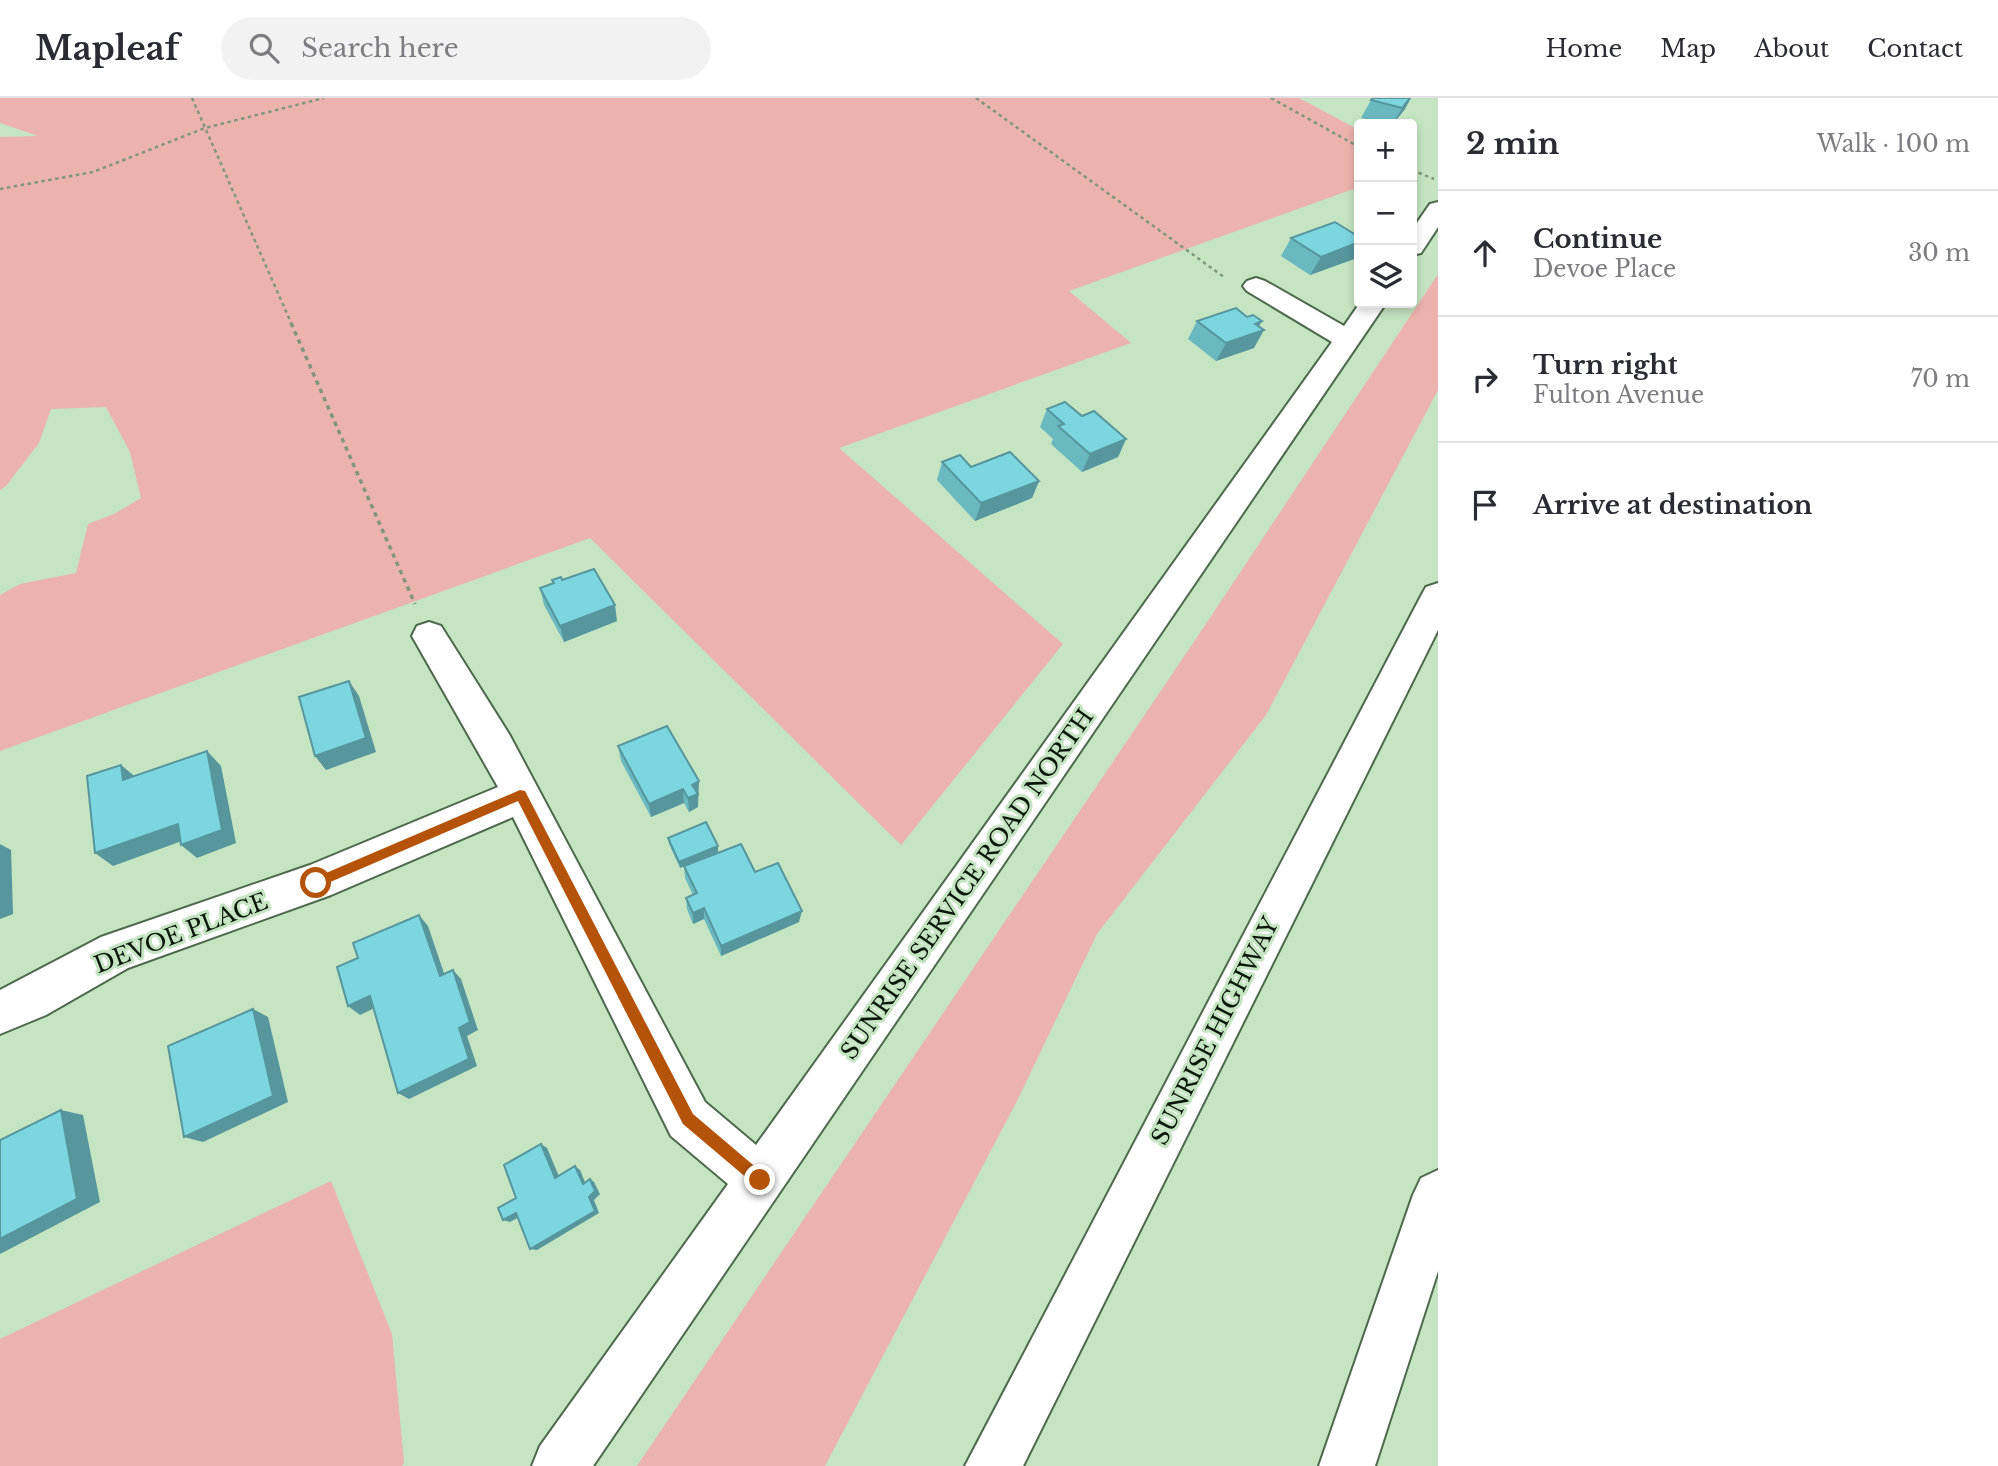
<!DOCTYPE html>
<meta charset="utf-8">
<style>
body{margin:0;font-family:"Libre Baskerville",serif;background:#f2f2f3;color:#2b2b33}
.controls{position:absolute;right:21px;top:21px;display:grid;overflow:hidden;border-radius:7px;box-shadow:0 4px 10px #0003}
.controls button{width:63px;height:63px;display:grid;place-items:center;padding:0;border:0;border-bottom:2px solid #e1e1e2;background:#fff;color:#2b2b33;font:35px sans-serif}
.stop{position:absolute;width:21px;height:21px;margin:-16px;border:5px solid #b45309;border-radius:50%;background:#fff}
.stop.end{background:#b45309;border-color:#fff;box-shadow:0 2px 7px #0008}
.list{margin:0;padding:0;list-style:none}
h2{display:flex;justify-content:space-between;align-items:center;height:91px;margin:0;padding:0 28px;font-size:30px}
h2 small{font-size:23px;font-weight:400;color:#7c7c81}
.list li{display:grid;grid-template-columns:46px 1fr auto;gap:21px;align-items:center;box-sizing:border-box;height:126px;padding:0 28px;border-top:2px solid #e1e1e2}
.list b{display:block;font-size:26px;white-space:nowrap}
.list p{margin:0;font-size:23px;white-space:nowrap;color:#7c7c81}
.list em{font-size:23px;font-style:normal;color:#7c7c81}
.icon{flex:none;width:38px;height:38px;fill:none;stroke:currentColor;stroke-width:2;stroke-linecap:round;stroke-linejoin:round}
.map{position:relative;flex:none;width:1438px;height:1368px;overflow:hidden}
header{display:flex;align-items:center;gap:42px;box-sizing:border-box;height:98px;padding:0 35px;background:#fff;border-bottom:2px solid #e1e1e2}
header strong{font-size:33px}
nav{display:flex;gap:38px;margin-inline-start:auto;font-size:24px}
.search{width:490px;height:63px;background:#f2f2f3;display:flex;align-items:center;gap:18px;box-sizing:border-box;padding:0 24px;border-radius:38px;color:#7c7c81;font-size:26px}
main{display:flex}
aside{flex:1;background:#fff}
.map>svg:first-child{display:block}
.green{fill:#ecb2ae}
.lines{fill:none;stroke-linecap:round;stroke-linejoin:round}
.minor-casing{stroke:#4d694c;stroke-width:4}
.highway-casing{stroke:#4d694c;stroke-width:4}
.path-far1{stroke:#80977d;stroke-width:2.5;stroke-dasharray:3.5 3.5;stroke-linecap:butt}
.path{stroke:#80977d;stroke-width:3.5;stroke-dasharray:4.5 4.5;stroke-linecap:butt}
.minor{fill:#fff;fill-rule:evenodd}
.highway{fill:#fff;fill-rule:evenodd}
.wall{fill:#6ab8c0}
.shaded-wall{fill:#56969c}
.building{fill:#7bd6df;stroke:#56969c;stroke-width:2}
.route{fill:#b45309}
.labels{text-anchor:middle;stroke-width:6;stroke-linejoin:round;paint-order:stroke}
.street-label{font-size:23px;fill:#0c170b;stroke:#c5e4c2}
</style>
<header>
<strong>Mapleaf</strong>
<div class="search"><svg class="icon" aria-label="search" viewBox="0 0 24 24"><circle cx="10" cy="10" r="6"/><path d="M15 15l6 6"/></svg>Search here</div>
<nav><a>Home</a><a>Map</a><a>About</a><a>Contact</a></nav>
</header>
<main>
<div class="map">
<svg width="1438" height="1368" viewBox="0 0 1438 1368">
<rect width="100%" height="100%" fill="#c5e4c2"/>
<g class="green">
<path d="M0 0H1299L1359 32V89L1069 193 1131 245 839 350 1063 546 901 747 590 440 0 653V497L20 486 76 475 88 426 114 416 141 400 130 354 106 309 51 311 39 345 6 388 0 392V39L38 38 0 25Z"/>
<path d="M1438 176V292L1266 617 1097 836 1018 1001 825 1368H637L1204 529Z"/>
<path d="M331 1083 392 1236 404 1365 402 1368H0V1241Z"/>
</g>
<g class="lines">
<g class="minor-casing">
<g id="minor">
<path d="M1438 104V129L1421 155 1412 157V132L1430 106Z"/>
<path d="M1256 180 1265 183 1344 228 1360 205H1386L593 1368H532L540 1348 728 1086 671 1038 513 719 331 797 128 870 46 917 0 936V892L101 839 310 767 498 689 412 538 417 528 429 524 441 528 509 636 705 1004 756 1047 1332 244 1247 193 1243 188 1247 183Z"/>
</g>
</g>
<g class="highway-casing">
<g id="highway">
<path d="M1438 485V532L1023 1368H965L1421 498 1426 489Z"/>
<path d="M1438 1072V1173L1375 1368H1319L1413 1097 1421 1080Z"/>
</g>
</g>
<g class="path-far1">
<path d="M192 0 292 227"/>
<path d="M976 0 1224 179"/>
<path d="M1271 0 1359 49"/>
<path d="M1412 72 1434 81"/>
<path d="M0 91 93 74 205 30 324 0"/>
</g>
<path class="path" d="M291 225 415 506"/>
<use href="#minor" class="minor"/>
<use href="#highway" class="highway"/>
</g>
<g class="wall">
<path d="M1371 2 1405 11 1393 26H1385L1361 20Z"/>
<path d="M1291 140 1354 161 1310 177 1281 158Z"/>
<path d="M1247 219 1262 223 1259 228 1254 250 1216 263 1188 241 1197 223Z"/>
<path d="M1047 311 1082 318 1126 341 1118 359 1082 374 1051 346 1053 341 1040 329Z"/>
<path d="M942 364 971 369 1039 383 1032 400 975 423 937 382Z"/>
<path d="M552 482H562L617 523 564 544 544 507 540 490 553 485Z"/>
<path d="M618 648 699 697 698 698V709L689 714 684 705 651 719 621 663Z"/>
<path d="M668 740 718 748V754L755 774 799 824 721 858 704 821 693 826 687 811 686 800 693 797 685 780 684 768 680 770 669 746Z"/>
</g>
<g class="shaded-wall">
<path d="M1410 0H1411L1405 11 1393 26 1402 10Z"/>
<path d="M1359 144V152L1354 161 1310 177 1321 159Z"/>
<path d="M1262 223 1255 235 1264 232 1254 250 1216 263 1226 245 1255 226Z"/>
<path d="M1126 341 1118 359 1082 374 1090 356Z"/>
<path d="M1039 383 1032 400 975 423 981 405Z"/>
<path d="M615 507 617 523 564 544 560 528Z"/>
<path d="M349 583 359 598 376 654 326 672 315 658Z"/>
<path d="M207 653 221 668 236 745 197 760 181 747Z"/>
<path d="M121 667 138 681 123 682Z"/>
<path d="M699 683 698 709 689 714 688 700 692 687Z"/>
<path d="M683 691 684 705 651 719 649 706Z"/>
<path d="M178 726 193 739 113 768 95 755Z"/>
<path d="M0 746 11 752 13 816 0 821Z"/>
<path d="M718 748V754L680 770 679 764Z"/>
<path d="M704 810V821L693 826V815Z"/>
<path d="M802 813 799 824 721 858V848Z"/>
<path d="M419 817 428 828 448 887 440 878Z"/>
<path d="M453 872 461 881 478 932 467 938 477 968 409 1001 398 995 459 930Z"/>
<path d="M370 898 381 907 360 917 348 908Z"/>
<path d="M253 911 268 919 288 1004 203 1044 184 1039Z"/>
<path d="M61 1012 83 1017 100 1104 0 1156V1141Z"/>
<path d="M541 1046 547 1050 561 1083 555 1080Z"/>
<path d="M575 1068 580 1072 587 1089 583 1086Z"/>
<path d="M590 1081 594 1084 600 1096 594 1102 599 1115 537 1152 530 1151 589 1099Z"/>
<path d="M516 1115 523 1117 510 1124 503 1122Z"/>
</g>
<g class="building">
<path d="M1373 0H1410L1402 10 1371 2Z"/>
<path d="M1335 124 1359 139V144L1321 159 1291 140Z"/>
<path d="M1236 210 1247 219 1253 217 1262 223 1255 226 1264 232 1226 245 1197 223Z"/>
<path d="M1065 304 1082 318 1094 313 1126 341 1090 356 1058 328 1064 326 1047 311Z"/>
<path d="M1010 354 1039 383 981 405 942 364 960 357 971 369Z"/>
<path d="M594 471 615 507 560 528 540 490 554 485 552 482 561 479 562 482Z"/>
<path d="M349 583 366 640 315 658 299 599Z"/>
<path d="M667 628 699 683 692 687 698 696 688 700 683 691 649 706 618 648Z"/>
<path d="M207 653 222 732 181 747 178 726 95 755 87 678 121 667 123 682Z"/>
<path d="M706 724 718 748 679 764 668 740Z"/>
<path d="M741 746 755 774 778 765 802 813 721 848 704 810 693 815 686 800 697 795 684 768Z"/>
<path d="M419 817 440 878 453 872 470 924 459 930 469 961 398 995 370 898 348 908 337 869 358 860 353 845Z"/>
<path d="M253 911 273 998 184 1039 168 948Z"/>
<path d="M61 1012 77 1101 0 1141V1042Z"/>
<path d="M541 1046 555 1080 575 1068 583 1086 590 1081 595 1093 589 1099 595 1113 530 1151 516 1115 503 1122 498 1110 516 1100 504 1067Z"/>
</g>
<path class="route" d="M520 692 525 693 693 1016 765 1077 767 1082 765 1087 760 1089 755 1087 683 1026 518 703 321 788H312V781Z"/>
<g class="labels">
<g class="street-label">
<text transform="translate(967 786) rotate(-55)" y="8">SUNRISE SERVICE ROAD NORTH</text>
<text transform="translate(181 835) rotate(-21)" y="8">DEVOE PLACE</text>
<text transform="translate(1215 933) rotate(-63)" y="8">SUNRISE HIGHWAY</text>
</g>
</g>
</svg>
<div class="controls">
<button>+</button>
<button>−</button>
<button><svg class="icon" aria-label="layers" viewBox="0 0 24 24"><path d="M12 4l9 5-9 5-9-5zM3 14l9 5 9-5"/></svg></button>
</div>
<div class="stop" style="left:316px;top:785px"></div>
<div class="stop end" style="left:760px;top:1082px"></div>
</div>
<aside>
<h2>2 min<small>Walk · 100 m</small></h2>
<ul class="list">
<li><svg class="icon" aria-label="ahead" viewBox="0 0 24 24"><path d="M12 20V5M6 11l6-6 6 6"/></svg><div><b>Continue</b><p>Devoe Place</p></div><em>30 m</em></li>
<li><svg class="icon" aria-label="right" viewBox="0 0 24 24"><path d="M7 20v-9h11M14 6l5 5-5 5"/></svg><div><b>Turn right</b><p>Fulton Avenue</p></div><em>70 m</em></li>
<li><svg class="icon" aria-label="arrive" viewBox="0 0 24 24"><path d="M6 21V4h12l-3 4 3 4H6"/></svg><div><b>Arrive at destination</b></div></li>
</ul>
</aside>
</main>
